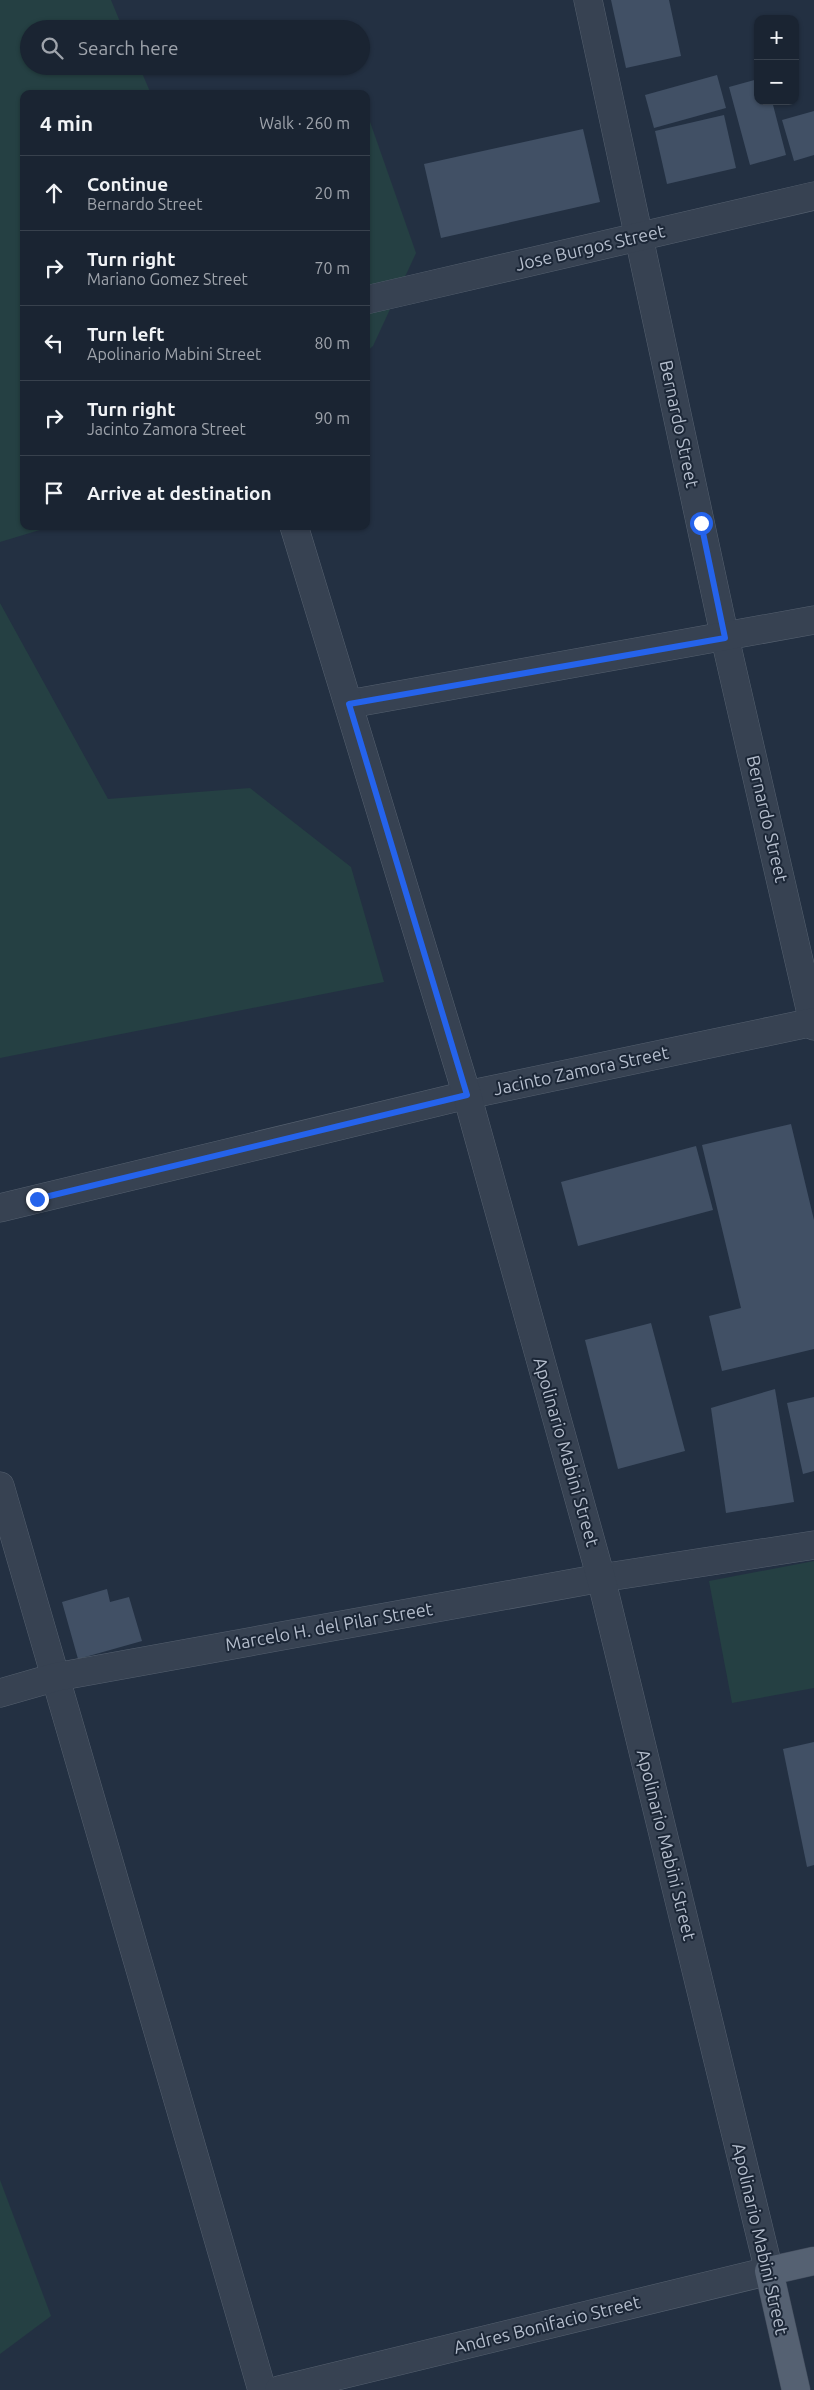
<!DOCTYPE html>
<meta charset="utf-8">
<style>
body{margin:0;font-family:Ubuntu,sans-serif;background:#27303e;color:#f1f3f6}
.controls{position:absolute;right:15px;top:15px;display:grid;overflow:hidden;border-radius:10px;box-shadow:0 1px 4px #0004}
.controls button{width:45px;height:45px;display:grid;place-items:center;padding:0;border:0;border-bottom:1px solid #38414d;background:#1a2432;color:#f1f3f6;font:25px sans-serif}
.stop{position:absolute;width:15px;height:15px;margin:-11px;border:4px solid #2563eb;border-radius:50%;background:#fff}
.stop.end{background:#2563eb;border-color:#fff;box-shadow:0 1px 5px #0008}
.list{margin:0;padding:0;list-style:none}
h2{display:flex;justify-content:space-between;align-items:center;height:65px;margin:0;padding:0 20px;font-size:21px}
h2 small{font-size:16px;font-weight:400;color:#9fa4ac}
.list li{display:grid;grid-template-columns:32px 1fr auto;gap:15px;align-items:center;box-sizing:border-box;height:75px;padding:0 20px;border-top:1px solid #38414d}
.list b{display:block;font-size:19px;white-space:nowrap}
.list p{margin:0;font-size:16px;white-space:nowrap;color:#9fa4ac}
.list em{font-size:16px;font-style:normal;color:#9fa4ac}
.icon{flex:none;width:28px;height:28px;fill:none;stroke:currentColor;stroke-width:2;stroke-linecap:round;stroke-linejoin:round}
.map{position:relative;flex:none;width:814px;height:2390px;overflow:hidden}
.search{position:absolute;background:#1a2432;box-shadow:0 1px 4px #0004;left:20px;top:20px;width:350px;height:55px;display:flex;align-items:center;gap:12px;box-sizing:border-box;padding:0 18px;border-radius:28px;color:#9fa4ac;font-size:19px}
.panel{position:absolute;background:#1a2432;box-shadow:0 1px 4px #0004;left:20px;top:90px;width:350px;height:440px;border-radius:10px}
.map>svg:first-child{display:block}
.green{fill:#254043}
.building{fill:#415065}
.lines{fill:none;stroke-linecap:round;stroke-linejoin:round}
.minor-casing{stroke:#55606f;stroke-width:29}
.major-casing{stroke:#414b5b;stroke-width:29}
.minor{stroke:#374252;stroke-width:28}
.major{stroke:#556172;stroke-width:28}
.route{stroke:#2563eb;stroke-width:6}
.labels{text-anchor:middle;stroke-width:4;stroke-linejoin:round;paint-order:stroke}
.street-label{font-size:18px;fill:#b4bdcc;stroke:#1c2737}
</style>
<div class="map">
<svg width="814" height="2390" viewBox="0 0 814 2390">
<rect width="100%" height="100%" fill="#233042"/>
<g class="green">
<path d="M0 0H111L123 29H29V66H139L151 94H24V526H53L0 542Z"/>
<path d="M369 119 416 253 373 346 366 352V120Z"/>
<path d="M0 603 108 799 250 788 351 867 384 982 0 1058Z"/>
<path d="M814 1561V1688L732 1703 709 1581Z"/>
<path d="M0 2180 51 2316 0 2354Z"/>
</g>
<g class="building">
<path d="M611 0H669L681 56 626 68Z"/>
<path d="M717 75 726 108 654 128 645 95Z"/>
<path d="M758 79V101H772L786 155 750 165 729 87Z"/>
<path d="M814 111V155L794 161 782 120Z"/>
<path d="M724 115 736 168 667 184 655 131Z"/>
<path d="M583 129 600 202 441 238 424 164Z"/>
<path d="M791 1124 814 1220V1349L722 1371 709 1316 741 1308 702 1145Z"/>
<path d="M696 1146 713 1210 578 1246 561 1182Z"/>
<path d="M651 1323 685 1451 618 1469 585 1340Z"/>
<path d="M775 1389 794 1502 726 1513 711 1408Z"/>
<path d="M814 1397V1471L803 1474 787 1403Z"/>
<path d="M107 1589 110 1602 129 1597 142 1641 78 1659 62 1602Z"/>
<path d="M814 1742V1865L807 1867 783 1749Z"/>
</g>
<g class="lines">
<g class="minor-casing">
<g id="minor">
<path d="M588 0 725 638 814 1026"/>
<path d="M366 300 814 196"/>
<path d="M349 704 814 620"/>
<path d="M0 1208 467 1095 814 1022"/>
<path d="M0 1486 262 2390"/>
<path d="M0 1693 56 1677 601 1578 814 1545"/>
<path d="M279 2390 769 2271 601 1578 467 1095 294 526"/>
</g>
</g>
<g class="major-casing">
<path id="major" d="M796 2390 769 2271 814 2261"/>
</g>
<use href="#minor" class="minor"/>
<use href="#major" class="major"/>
</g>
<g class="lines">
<path class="route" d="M37 1199 467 1095 349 704 725 638 701 523"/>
</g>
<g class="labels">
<g class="street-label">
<text transform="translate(590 248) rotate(-13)" y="6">Jose Burgos Street</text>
<text transform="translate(679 424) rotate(78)" y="6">Bernardo Street</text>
<text transform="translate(767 819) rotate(77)" y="6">Bernardo Street</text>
<text transform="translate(581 1071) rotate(-12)" y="6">Jacinto Zamora Street</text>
<text transform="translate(566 1452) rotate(74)" y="6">Apolinario Mabini Street</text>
<text transform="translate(329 1627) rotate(-10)" y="6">Marcelo H. del Pilar Street</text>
<text transform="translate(666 1845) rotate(76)" y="6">Apolinario Mabini Street</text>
<text transform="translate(760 2239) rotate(77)" y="6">Apolinario Mabini Street</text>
<text transform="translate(547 2325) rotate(-14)" y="6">Andres Bonifacio Street</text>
</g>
</g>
</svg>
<div class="controls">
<button>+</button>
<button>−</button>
</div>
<div class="stop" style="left:701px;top:523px"></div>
<div class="stop end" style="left:37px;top:1199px"></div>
<div class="search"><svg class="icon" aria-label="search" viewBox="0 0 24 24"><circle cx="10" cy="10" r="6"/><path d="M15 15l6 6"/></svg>Search here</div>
<section class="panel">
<h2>4 min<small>Walk · 260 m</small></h2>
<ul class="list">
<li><svg class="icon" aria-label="ahead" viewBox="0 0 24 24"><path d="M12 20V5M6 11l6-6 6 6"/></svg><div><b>Continue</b><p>Bernardo Street</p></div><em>20 m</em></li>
<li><svg class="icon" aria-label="right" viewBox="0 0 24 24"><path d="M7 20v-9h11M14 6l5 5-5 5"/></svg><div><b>Turn right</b><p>Mariano Gomez Street</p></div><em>70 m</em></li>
<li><svg class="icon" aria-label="left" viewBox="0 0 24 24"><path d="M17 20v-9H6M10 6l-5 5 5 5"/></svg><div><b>Turn left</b><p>Apolinario Mabini Street</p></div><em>80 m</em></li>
<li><svg class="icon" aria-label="right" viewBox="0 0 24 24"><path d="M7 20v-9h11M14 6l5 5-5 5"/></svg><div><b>Turn right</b><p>Jacinto Zamora Street</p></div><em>90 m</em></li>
<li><svg class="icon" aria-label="arrive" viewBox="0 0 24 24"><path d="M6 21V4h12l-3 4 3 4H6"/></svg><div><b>Arrive at destination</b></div></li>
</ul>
</section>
</div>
